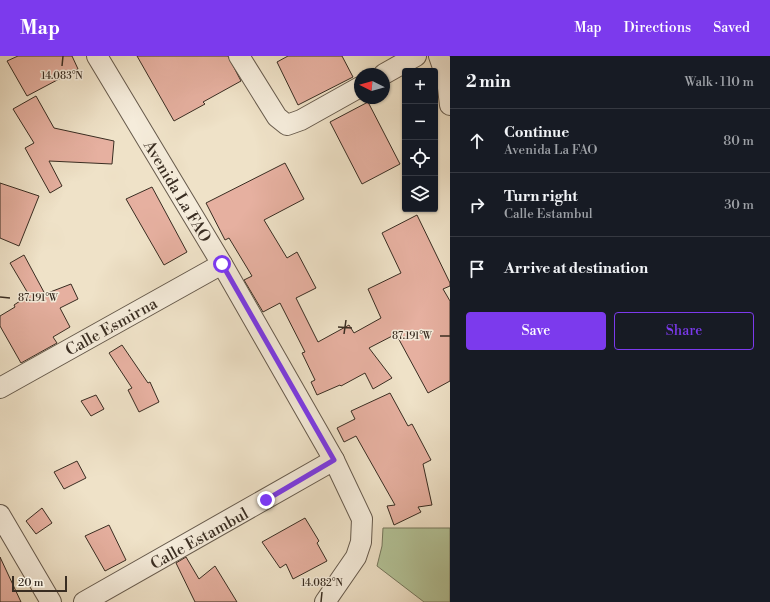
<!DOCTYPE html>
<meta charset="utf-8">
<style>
body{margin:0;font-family:"Libre Bodoni",serif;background:#20242c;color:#f1f3f6}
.controls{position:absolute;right:12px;top:12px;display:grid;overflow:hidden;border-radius:4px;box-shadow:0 1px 3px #0004}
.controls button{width:36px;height:36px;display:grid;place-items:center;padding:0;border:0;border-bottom:1px solid #363941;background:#171b24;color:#f1f3f6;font:20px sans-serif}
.compass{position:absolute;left:354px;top:12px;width:36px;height:36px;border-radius:50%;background:#171b24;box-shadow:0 1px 3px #0004;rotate:275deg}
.scale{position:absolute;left:12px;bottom:10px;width:55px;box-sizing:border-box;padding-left:4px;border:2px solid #392d22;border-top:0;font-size:11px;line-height:14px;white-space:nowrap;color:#392d22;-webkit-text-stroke:3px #f5ecdb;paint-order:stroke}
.stop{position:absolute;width:12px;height:12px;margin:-9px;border:3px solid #7c3aed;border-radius:50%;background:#fff}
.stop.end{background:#7c3aed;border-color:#fff;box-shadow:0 1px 4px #0008}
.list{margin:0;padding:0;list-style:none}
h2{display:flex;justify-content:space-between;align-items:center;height:52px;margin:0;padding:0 16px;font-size:17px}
h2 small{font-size:13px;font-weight:400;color:#9ea1a6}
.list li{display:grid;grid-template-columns:26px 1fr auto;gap:12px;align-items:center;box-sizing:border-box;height:64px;padding:0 16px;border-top:1px solid #363941}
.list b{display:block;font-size:15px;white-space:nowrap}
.list p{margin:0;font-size:13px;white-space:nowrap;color:#9ea1a6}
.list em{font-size:13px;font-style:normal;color:#9ea1a6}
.actions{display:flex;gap:8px;padding:12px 16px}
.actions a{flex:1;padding:9px 0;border:1px solid #7c3aed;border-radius:4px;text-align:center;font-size:14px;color:#7c3aed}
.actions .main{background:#7c3aed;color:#fff}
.icon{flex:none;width:22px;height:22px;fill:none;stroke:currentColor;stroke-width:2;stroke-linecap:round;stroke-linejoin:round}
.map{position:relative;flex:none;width:450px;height:546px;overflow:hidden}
header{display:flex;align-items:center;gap:24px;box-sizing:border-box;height:56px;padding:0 20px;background:#7c3aed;color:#fff}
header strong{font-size:19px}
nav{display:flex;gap:22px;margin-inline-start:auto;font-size:14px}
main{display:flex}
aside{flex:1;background:#171b24}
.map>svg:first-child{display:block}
.green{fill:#b4c499;stroke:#76785e}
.building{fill:#e6b0a0;stroke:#392d22}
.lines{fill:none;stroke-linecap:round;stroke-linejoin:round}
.minor-casing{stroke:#665a4c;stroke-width:22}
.minor{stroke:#f5ecdb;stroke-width:20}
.route{stroke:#7c3aed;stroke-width:5}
.ticks{fill:none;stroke:#392d22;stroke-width:1.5}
.labels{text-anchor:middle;stroke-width:3;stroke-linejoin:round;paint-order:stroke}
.street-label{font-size:16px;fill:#392d22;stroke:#f5ecdb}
.ticks-label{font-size:10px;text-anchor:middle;fill:#392d22;stroke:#f5ecdb;stroke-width:3;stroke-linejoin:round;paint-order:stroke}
</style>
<header>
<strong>Map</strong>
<nav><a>Map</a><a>Directions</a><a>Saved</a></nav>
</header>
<main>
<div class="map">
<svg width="450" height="546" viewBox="0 0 450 546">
<rect width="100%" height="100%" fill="#efe2c8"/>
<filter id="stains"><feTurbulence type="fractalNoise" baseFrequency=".005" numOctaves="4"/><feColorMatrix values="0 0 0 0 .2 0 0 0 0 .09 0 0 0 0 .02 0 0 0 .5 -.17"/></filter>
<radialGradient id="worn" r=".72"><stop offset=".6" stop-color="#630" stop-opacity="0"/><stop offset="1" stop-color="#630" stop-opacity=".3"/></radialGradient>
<path class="green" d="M383 472H450V546H424L377 510 382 490Z"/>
<g class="building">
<path d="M18 0H72L78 13 27 40 7 5Z"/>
<path d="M137 0H228L241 25 203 46 205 48 174 65Z"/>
<path d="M288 0H342L353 21 298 49 277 6Z"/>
<path d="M36 40 54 72 114 85 112 108 49 105 62 130 50 137 25 92 34 87 13 53Z"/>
<path d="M368 46 400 108 362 128 330 66Z"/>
<path d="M285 107 304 143 264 164 287 202 297 196 316 232 296 242 318 286 349 269 354 277 381 262 368 233 401 217 382 177 417 159 450 227V230L443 233 450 245V325L428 337 396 278 369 292 392 322 373 333 365 317 341 330 340 329 317 339 311 326 315 324 302 297 305 296 280 247 263 256 244 224 252 220 229 182 225 184 206 147Z"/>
<path d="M0 127 39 140 19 190 0 182Z"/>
<path d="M152 131 187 196 164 209 126 143Z"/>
<path d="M24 199 45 238 71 228 78 243 60 252 70 271 53 281 57 287 21 307 0 270V260L15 251 14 249 29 239 10 207Z"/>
<path d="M122 289 148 327 150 326 159 346 139 356 128 334 132 332 109 297Z"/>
<path d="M390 337 408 370 412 368 431 404 423 408 432 449 418 451 421 456 394 469 387 450 395 449 356 380 344 386 337 372 355 363 351 355Z"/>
<path d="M96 339 104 353 91 360 81 345Z"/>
<path d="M77 405 86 422 64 433 54 416Z"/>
<path d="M42 452 52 467 36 478 26 465Z"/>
<path d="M305 462 319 485 317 487 327 505 293 523 286 508 280 512 262 486Z"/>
<path d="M109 469 126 504 105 515 85 480Z"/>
<path d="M0 501 21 546H0Z"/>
<path d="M186 501 199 523 215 510 237 546H195L176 507Z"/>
</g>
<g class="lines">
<g class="minor-casing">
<g id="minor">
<path d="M97 0 222 208 334 404 362 463 361 486 356 501 325 546"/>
<path d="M239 0 277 61 287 69 301 64 360 31"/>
<path d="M439 0 447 23 450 49"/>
<path d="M384 18 416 0"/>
<path d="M0 332 222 208"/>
<path d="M0 459 51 546"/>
<path d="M84 546 334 404"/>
</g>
</g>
<use href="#minor" class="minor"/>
</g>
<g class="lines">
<path class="route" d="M222 208 334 404 266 444"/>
</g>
<path class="ticks" d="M62 10 63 0M0 241 10 242M338 271 352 272M344 278 346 264M440 280H450M321 546 322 536"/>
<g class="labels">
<g class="street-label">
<text transform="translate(178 135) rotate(59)" y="6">Avenida La FAO</text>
<text transform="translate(111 270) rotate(-29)" y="6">Calle Esmirna</text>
<text transform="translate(199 482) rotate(-29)" y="6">Calle Estambul</text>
</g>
</g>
<g class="ticks-label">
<text x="62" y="23">14.083°N</text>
<text x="38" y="245">87.191°W</text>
<text x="412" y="283">87.191°W</text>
<text x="322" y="530">14.082°N</text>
</g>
<rect width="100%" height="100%" filter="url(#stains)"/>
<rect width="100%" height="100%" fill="url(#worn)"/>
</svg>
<div class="controls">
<button>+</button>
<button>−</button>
<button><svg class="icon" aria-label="locate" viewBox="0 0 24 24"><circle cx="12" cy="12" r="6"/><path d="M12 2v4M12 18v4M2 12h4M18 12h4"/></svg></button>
<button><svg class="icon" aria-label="layers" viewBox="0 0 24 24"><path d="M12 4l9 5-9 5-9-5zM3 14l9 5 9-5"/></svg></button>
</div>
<svg class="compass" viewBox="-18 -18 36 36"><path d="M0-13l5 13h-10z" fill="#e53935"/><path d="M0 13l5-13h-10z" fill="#9ea1a6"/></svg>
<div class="scale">20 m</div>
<div class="stop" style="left:222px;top:208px"></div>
<div class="stop end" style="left:266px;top:444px"></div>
</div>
<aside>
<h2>2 min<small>Walk · 110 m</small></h2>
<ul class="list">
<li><svg class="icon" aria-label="ahead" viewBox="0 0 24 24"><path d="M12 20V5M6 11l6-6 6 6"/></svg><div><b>Continue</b><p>Avenida La FAO</p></div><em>80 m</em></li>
<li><svg class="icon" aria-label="right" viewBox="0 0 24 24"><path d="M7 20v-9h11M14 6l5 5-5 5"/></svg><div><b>Turn right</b><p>Calle Estambul</p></div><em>30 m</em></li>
<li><svg class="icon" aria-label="arrive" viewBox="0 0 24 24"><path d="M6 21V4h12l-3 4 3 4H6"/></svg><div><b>Arrive at destination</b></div></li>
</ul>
<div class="actions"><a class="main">Save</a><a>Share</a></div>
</aside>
</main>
